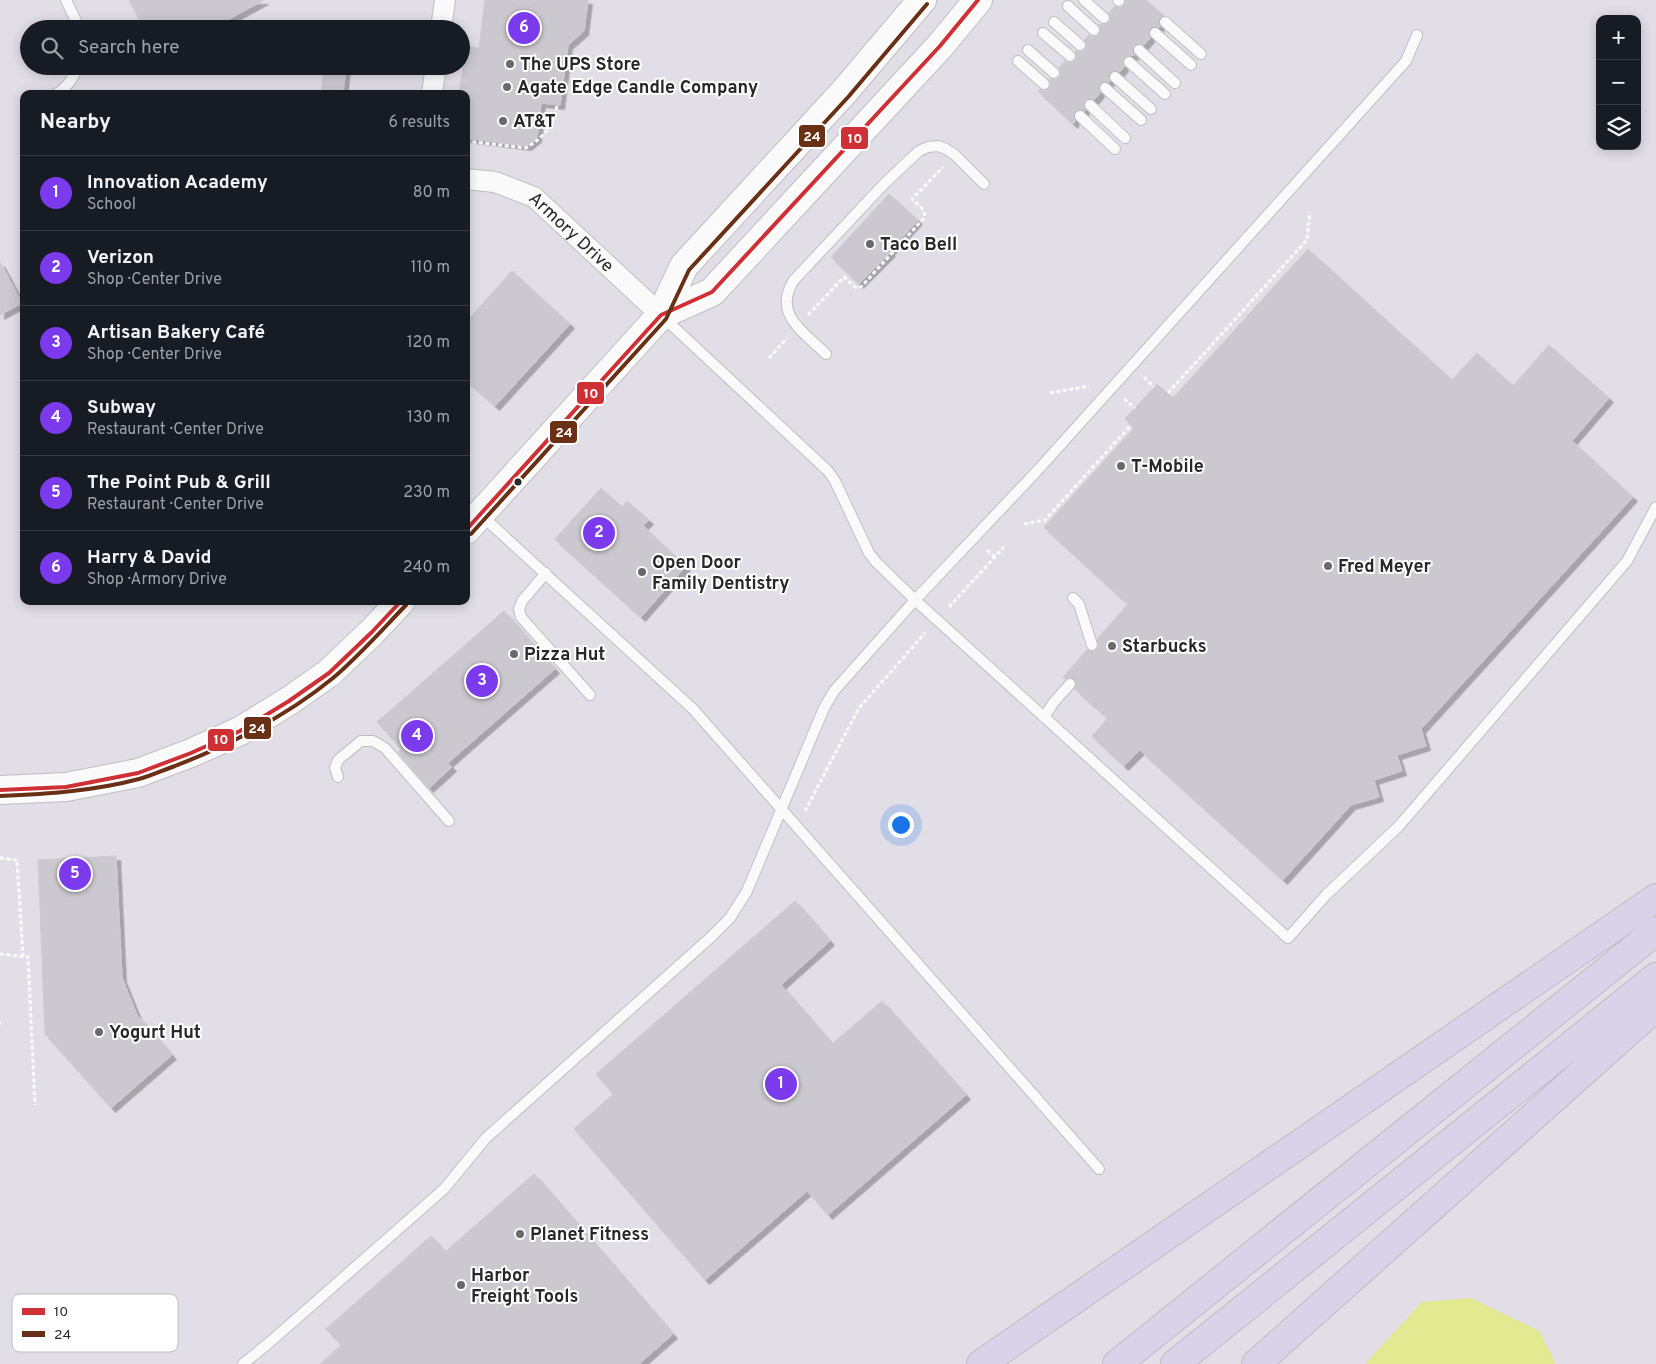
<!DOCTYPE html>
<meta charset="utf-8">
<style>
body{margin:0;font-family:Overpass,sans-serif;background:#20242c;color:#f1f3f6}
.controls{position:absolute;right:15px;top:15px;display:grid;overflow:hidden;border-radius:10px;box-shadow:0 2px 12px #0003}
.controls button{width:45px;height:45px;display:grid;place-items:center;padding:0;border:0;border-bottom:1px solid #363941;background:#171b24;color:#f1f3f6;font:25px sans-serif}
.you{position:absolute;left:900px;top:824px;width:18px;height:18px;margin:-12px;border:4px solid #fff;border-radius:50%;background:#1a73e8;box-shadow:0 0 0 8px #1a73e833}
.badge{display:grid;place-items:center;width:32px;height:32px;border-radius:50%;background:#7c3aed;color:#fff;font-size:16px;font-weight:700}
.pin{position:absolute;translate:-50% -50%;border:2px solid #fff;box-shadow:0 1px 5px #0006}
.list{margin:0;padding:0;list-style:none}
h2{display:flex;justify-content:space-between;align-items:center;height:65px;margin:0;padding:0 20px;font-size:21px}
h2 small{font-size:16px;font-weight:400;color:#9ea1a6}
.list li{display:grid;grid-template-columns:32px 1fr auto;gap:15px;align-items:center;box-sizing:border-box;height:75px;padding:0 20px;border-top:1px solid #363941}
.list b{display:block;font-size:19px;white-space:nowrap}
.list p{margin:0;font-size:16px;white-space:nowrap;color:#9ea1a6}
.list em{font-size:16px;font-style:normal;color:#9ea1a6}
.icon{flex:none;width:28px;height:28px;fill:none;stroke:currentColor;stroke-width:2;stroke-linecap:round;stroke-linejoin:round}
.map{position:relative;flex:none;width:1656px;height:1364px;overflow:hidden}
.search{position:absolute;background:#171b24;box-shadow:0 2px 12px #0003;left:20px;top:20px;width:450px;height:55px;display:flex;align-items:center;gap:12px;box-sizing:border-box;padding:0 18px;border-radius:28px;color:#9ea1a6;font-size:19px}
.panel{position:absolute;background:#171b24;box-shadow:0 2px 12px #0003;left:20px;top:90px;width:450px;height:515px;border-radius:10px}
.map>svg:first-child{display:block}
.water{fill:#e2e991}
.building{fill:#cbc8cf;stroke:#cecad2;filter:url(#shadow)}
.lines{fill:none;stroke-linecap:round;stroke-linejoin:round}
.lane-casing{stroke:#bfbfc0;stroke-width:12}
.street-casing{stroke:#bfbfc0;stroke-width:22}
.secondary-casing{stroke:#bfbfc0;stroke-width:30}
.highway-casing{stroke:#bdbcbf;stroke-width:30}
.path{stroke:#fbfafb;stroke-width:3;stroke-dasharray:4 2.5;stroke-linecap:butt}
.lane{stroke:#fbfafb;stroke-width:10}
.street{stroke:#fbfafb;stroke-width:20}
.secondary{stroke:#fbfafb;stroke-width:28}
.highway{stroke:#d9d2e9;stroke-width:28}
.bus-1-casing{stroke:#fff;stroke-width:8}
.bus-2-casing{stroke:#fff;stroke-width:8}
.bus-1{stroke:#ce3036;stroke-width:4}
.bus-2{stroke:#693016;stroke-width:4}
.poi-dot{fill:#69686b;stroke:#fff;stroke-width:2}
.bus-dot{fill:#282828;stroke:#fff;stroke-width:2}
.labels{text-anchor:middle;stroke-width:4;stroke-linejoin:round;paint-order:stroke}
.poi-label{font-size:18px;font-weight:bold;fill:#282828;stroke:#fff;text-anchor:start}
.street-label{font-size:18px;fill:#282828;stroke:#fff}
.key{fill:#fff;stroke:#bebebe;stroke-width:1}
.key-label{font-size:14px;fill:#282828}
.line-badge{stroke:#fff;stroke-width:2}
.badge-label{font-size:14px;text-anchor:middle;font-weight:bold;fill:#fff}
</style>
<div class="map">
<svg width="1656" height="1364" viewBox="0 0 1656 1364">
<defs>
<filter id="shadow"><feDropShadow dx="4.5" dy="4.5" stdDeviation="0" flood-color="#0004"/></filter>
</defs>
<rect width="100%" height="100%" fill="#e2dee7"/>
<path class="water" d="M1471 1298 1539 1331 1556 1364H1365L1422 1302Z"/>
<g class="building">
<path d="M129 0H264L211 29H144Z"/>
<path d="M485 0H588L584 31 568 45 560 105 541 103 537 138 527 146 466 138V94H459L466 46 479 48Z"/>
<path d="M1126 0H1146L1163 15 1158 20 1160 27 1153 26 1150 28 1148 32 1150 38 1144 45 1137 43 1134 46 1132 52 1135 55 1124 57 1122 61 1124 67 1120 72 1116 70 1110 72 1108 76 1110 82 1103 81 1100 83 1098 87 1100 93 1094 100 1089 98 1085 101 1083 104 1085 111 1079 109 1075 112 1073 117 1075 121 1073 124 1038 91 1040 89 1043 91 1049 89 1051 85 1049 79 1056 80 1059 78 1061 74 1059 68 1065 61 1069 63 1075 61 1077 57 1075 51 1082 52 1085 50 1087 46 1084 40 1089 35 1093 37 1099 35 1101 28 1098 25 1109 23 1111 19 1109 13 1115 6 1120 8 1123 6Z"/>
<path d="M324 66H346L343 94H321Z"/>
<path d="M889 194 918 220 890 251 891 252 859 284 831 257Z"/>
<path d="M1308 249 1452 380 1477 353 1513 386 1549 345 1609 398 1572 441 1633 497 1421 729 1426 746 1397 755 1402 771 1374 780 1379 797 1351 805 1283 880 1140 750 1124 766 1092 736 1108 718 1075 689 1077 685 1075 679 1071 677 1065 679 1063 677 1087 650 1094 652 1097 649 1099 646 1097 639 1128 604 1044 527 1134 428 1125 419 1157 384 1173 398Z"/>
<path d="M0 262 22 303 0 315Z"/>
<path d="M512 271 570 324 495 406 466 380V322Z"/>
<path d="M601 488 622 507 627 501 649 520 643 526 686 566 641 617 555 539Z"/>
<path d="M504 611 555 669 448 763 452 767 429 788 398 752 401 749 377 722Z"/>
<path d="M116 856 122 978 137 1015 172 1055 111 1108 45 1034 38 860Z"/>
<path d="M795 901 830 941 781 985 832 1044 882 1001 966 1095 828 1215 807 1191 705 1280 574 1129 613 1094 596 1074Z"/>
<path d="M534 1174 673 1334 639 1364H320L341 1345 326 1329 431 1236 445 1252Z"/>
</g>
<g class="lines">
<g class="lane-casing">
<g id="lane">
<path d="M66 0 80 29"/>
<path d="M1084 0 1104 18"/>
<path d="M1118 0 1119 1"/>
<path d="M1068 6 1094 30"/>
<path d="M1054 22 1080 45"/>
<path d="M1165 22 1201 54"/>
<path d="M1043 33 1070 56"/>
<path d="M1155 33 1191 65"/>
<path d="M1028 50 1054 73"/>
<path d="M1139 50 1175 83"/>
<path d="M1018 61 1044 84"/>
<path d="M1129 62 1165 94"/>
<path d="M1115 77 1151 109"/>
<path d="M1105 88 1141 120"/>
<path d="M56 94C65 90 75 76 78 66"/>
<path d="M1090 105 1125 138"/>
<path d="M1080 116 1115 149"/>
<path d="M663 317 828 471 835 481 869 553 876 562 915 600 1288 938 1326 895 1399 826 1627 561 1656 507"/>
<path d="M826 354C804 332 772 314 794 280L884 184 919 151 928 147 938 146 946 149 955 155 984 184"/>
<path d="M481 515 693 709 1099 1169"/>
<path d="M546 573 522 601 519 609 521 617 590 695"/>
<path d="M1073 598 1079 604 1092 645"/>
<path d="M1044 717 1054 702 1070 684"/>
<path d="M338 777 335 768 338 760 361 741H373L385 748 449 821"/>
<path d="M243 1364 270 1342 444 1189 486 1138 711 937 730 918 747 891 824 708 834 691 915 600 1037 471 1406 61 1417 35"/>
</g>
</g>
<g class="street-casing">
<g id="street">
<path d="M441 29 445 0"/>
<path d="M432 94 436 66"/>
<path id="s1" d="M466 179 495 182 534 197 661 315"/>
</g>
</g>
<g class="secondary-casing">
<g id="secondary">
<path d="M661 315 712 292 940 46 978 0"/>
<path d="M466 530 661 315 684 266 844 92 922 0"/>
<path d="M0 790 66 787 138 773 191 753 240 731 289 701 329 673 372 632 401 601"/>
</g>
</g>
<g class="highway-casing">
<g id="highway">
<path d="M981 1364 1656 898"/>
<path d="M1117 1364 1656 931"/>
<path d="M1175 1364 1656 977"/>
<path d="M1256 1364 1656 1007"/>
</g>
</g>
<g class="path">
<path d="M466 141 526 148C544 137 554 126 557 105"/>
<path d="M808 315 844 277 855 287 858 288 862 286 924 218C927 210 917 204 912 199L943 167"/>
<path d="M769 358 787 338"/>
<path d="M1144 377 1154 387"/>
<path d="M1050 393 1089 386"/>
<path d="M1168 393 1307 240 1310 212"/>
<path d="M1124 399 1135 408"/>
<path d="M1024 524 1045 520 1131 425"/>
<path d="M987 550 995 557"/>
<path d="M949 607 1004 547"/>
<path d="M805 811 859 708 925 633"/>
<path d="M0 858 17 860 23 956"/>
<path d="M0 954 28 957 35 1105"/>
<path d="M0 1023H1"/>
</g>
<use href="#lane" class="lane"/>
<use href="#street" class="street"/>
<use href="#secondary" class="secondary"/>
<use href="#highway" class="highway"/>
<g class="bus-1-casing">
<g id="bus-1">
<path d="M466 530 661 315 712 292 940 46 978 0"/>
<path d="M0 790 66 787 138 773 191 753 240 731 289 701 329 673 372 632 401 601"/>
</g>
</g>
<g class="bus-2-casing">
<g id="bus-2">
<path d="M471 534 666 319 689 270 849 96 927 4"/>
<path d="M0 796C47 794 94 791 139 779 151 776 163 770 175 766 229 745 288 715 333 678 359 656 382 630 406 605"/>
</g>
</g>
<use href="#bus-1" class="bus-1"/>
<use href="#bus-2" class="bus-2"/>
</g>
<g class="poi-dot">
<circle cx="510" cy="64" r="5"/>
<circle cx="507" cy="87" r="5"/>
<circle cx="503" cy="121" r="5"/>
<circle cx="870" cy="244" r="5"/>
<circle cx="1121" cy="466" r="5"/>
<circle cx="1328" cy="566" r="5"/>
<circle cx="642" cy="572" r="5"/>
<circle cx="1112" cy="646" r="5"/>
<circle cx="514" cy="654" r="5"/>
<circle cx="99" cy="1032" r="5"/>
<circle cx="520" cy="1234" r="5"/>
<circle cx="461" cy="1285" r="5"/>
</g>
<circle class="bus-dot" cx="518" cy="482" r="4.5"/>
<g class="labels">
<g class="poi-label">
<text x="520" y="70">The UPS Store</text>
<text x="517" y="93">Agate Edge Candle Company</text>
<text x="513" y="127">AT&amp;T</text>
<text x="880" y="250">Taco Bell</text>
<text x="1131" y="472">T-Mobile</text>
<text x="652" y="568">Open Door<tspan x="652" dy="21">Family Dentistry</tspan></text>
<text x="1338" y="572">Fred Meyer</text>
<text x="1122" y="652">Starbucks</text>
<text x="524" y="660">Pizza Hut</text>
<text x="109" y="1038">Yogurt Hut</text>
<text x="530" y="1240">Planet Fitness</text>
<text x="471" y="1281">Harbor<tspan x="471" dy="21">Freight Tools</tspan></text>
</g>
<g class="street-label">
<text dy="6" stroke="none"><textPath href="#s1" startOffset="122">Armory Drive</textPath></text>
</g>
</g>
<rect x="12" y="1294" width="166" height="58" rx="8" class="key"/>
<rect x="22" y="1308" width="23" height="7" fill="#ce3036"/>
<rect x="22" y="1331" width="23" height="6" fill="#693016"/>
<g class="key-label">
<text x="54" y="1316">10</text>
<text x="54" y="1339">24</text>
</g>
<g class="line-badge">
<rect x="798" y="124" width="28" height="24" rx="5" fill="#693016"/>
<rect x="840" y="126" width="29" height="24" rx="5" fill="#ce3036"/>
<rect x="576" y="381" width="29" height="24" rx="5" fill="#ce3036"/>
<rect x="549" y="420" width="29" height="24" rx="5" fill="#693016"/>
<rect x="243" y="716" width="29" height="24" rx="5" fill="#693016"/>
<rect x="207" y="728" width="28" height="24" rx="5" fill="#ce3036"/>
</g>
<g class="badge-label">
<text x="812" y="141">24</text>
<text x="855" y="143">10</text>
<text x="591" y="398">10</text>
<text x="564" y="437">24</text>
<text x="257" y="733">24</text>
<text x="221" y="744">10</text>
</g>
</svg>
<div class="controls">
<button>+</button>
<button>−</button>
<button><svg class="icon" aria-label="layers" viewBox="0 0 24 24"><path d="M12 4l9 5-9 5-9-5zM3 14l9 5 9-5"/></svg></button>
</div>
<div class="you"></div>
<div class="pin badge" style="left:781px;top:1084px">1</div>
<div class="pin badge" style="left:599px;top:533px">2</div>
<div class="pin badge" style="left:482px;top:681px">3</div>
<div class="pin badge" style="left:417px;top:736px">4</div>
<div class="pin badge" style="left:75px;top:874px">5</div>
<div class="pin badge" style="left:524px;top:28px">6</div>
<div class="search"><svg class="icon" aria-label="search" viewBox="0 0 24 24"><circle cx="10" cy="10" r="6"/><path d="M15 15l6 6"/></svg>Search here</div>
<section class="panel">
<h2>Nearby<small>6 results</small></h2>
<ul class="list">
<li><span class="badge">1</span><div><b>Innovation Academy</b><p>School</p></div><em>80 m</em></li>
<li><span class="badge">2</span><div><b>Verizon</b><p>Shop · Center Drive</p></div><em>110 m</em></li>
<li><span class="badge">3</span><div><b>Artisan Bakery Café</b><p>Shop · Center Drive</p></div><em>120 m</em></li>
<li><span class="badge">4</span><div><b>Subway</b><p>Restaurant · Center Drive</p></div><em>130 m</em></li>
<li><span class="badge">5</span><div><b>The Point Pub &amp; Grill</b><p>Restaurant · Center Drive</p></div><em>230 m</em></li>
<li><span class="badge">6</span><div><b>Harry &amp; David</b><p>Shop · Armory Drive</p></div><em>240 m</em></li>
</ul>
</section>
</div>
